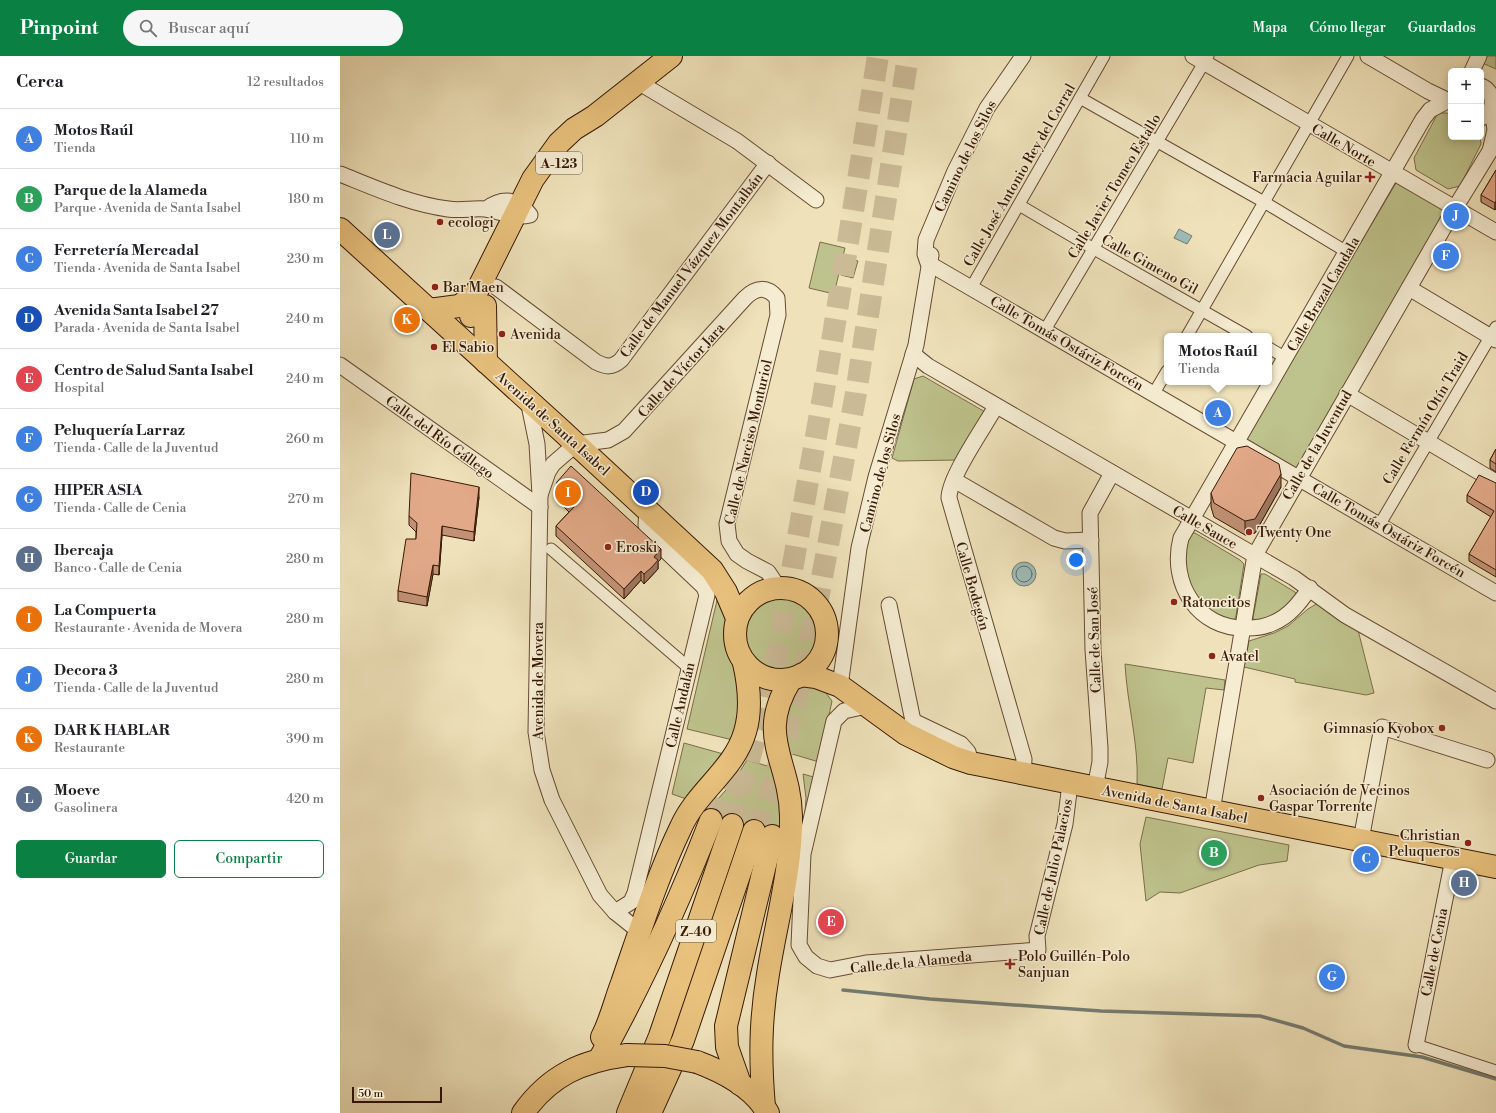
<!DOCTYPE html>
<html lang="es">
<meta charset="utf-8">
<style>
body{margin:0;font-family:"Libre Bodoni",serif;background:#f6f6f6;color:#202124}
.controls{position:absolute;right:12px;top:12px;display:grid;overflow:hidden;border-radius:6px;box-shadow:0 2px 10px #0003}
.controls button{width:36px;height:36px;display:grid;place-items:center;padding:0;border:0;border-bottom:1px solid #e0e0e0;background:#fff;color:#202124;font:20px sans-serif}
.scale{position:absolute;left:12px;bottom:10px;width:90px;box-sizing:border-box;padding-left:4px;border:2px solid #371905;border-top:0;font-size:11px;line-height:14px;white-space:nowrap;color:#371905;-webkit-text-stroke:3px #f5ecd2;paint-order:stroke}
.you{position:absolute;left:736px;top:504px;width:14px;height:14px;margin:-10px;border:3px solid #fff;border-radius:50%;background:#1a73e8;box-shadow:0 0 0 6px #1a73e833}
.badge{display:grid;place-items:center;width:26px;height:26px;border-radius:50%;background:#0b8043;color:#fff;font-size:13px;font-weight:700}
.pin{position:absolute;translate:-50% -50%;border:2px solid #fff;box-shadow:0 1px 4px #0006}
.popup{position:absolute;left:824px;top:277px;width:108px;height:52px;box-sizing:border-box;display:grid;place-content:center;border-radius:6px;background:#fff;filter:drop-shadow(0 1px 3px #0005);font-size:13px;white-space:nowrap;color:#757577}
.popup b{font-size:15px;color:#202124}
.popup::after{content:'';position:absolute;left:50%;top:100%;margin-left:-8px;border:8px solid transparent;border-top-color:#fff}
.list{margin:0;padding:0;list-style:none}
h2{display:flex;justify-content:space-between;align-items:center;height:52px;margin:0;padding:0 16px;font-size:17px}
h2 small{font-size:13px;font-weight:400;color:#757577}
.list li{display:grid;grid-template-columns:26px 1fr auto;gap:12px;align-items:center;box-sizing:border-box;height:60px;padding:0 16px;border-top:1px solid #e0e0e0}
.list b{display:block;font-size:15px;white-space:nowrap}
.list p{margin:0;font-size:13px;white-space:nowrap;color:#757577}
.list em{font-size:13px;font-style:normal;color:#757577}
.actions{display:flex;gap:8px;padding:12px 16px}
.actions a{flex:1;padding:9px 0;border:1px solid #0b8043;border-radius:6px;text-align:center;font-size:14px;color:#0b8043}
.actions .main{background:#0b8043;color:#fff}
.icon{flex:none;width:22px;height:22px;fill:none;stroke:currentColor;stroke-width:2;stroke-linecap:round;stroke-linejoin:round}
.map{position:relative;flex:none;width:1156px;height:1057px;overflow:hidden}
header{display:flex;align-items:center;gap:24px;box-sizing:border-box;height:56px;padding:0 20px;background:#0b8043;color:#fff}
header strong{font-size:19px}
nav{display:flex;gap:22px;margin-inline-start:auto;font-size:14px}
.search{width:280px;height:36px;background:#f6f6f6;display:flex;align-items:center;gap:10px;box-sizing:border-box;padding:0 14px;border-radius:22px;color:#757577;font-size:15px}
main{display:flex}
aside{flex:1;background:#fff}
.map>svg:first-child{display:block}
.green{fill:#bec28c;stroke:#7a6e48}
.water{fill:#9cbcb8;stroke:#747b70}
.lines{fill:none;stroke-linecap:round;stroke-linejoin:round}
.shore{stroke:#6a6a5e;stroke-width:1}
.stream{stroke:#747b70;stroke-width:3.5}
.motorway-tunnel{stroke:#caba96;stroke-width:22;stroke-dasharray:22 11;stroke-linecap:butt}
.pedestrian-casing{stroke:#654b32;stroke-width:13}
.minor-casing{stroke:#654b32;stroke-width:17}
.primary-casing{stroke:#371905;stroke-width:24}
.trunk-casing{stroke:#371905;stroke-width:24}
.motorway-casing{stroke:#371905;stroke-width:24}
.pedestrian{stroke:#f5ecd2;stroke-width:11}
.minor{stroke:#f5ecd2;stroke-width:15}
.primary{stroke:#e8c17d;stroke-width:22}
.trunk{stroke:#e8c17d;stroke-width:22}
.motorway{stroke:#e8c17d;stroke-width:22}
.trunk-bridge-casing{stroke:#371905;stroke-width:24;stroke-linecap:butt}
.trunk-bridge{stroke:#e8c17d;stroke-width:22}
.wall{fill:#c29175;stroke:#371905}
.shaded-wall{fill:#9e765f;stroke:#371905}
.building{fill:#e2a988;stroke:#371905}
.poi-dot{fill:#8f2418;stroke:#f5ecd2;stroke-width:1.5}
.labels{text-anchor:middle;stroke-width:3;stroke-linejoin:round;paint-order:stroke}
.shield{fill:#f5ecd2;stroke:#705842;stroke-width:1}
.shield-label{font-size:13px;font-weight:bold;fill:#371905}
.street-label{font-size:14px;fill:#371905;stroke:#f5ecd2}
.poi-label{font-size:14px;fill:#371905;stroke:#f5ecd2;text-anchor:start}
</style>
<header>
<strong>Pinpoint</strong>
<div class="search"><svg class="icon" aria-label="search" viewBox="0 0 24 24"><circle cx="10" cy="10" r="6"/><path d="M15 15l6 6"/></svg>Buscar aquí</div>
<nav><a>Mapa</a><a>Cómo llegar</a><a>Guardados</a></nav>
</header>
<main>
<aside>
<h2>Cerca<small>12 resultados</small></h2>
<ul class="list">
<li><span class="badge" style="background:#3f7fe0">A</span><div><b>Motos Raúl</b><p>Tienda</p></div><em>110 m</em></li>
<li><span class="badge" style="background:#2e9e5b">B</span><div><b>Parque de la Alameda</b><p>Parque · Avenida de Santa Isabel</p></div><em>180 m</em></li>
<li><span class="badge" style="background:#3f7fe0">C</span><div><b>Ferretería Mercadal</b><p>Tienda · Avenida de Santa Isabel</p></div><em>230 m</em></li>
<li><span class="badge" style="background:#1a4fb4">D</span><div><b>Avenida Santa Isabel 27</b><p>Parada · Avenida de Santa Isabel</p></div><em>240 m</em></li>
<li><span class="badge" style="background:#e0444e">E</span><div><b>Centro de Salud Santa Isabel</b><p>Hospital</p></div><em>240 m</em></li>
<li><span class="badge" style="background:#3f7fe0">F</span><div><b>Peluquería Larraz</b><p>Tienda · Calle de la Juventud</p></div><em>260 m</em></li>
<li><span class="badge" style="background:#3f7fe0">G</span><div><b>HIPER ASIA</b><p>Tienda · Calle de Cenia</p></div><em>270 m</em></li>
<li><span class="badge" style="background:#5c6f8a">H</span><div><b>Ibercaja</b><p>Banco · Calle de Cenia</p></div><em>280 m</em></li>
<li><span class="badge" style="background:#e8710a">I</span><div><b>La Compuerta</b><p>Restaurante · Avenida de Movera</p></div><em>280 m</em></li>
<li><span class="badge" style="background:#3f7fe0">J</span><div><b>Decora 3</b><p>Tienda · Calle de la Juventud</p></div><em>280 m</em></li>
<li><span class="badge" style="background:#e8710a">K</span><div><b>DAR K HABLAR</b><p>Restaurante</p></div><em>390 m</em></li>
<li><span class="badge" style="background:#5c6f8a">L</span><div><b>Moeve</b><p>Gasolinera</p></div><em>420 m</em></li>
</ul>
<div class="actions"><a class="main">Guardar</a><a>Compartir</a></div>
</aside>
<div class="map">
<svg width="1156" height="1057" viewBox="0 0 1156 1057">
<rect width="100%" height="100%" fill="#efe2ba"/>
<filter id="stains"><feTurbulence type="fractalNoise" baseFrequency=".005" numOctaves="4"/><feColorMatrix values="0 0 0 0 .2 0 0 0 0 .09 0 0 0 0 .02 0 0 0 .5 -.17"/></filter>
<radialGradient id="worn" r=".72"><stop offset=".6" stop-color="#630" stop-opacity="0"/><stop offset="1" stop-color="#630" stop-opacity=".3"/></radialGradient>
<g class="green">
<path d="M1142 0H1156V13L1140 6Z"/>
<path d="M1098 57H1107L1111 60V81H1140L1141 88 1120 130 1108 133 1076 114 1074 102Z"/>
<path d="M1056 127 1107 155 958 415 905 382Z"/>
<path d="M480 186 505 192 494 238 469 232Z"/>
<path d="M505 202 518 205 513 222 501 219Z"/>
<path d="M583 320 647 357 618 404 558 405 552 402 574 323Z"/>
<path d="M850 477H855L900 504 904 508 896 560 894 565 878 561 855 542 842 508Z"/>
<path d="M921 518H925L955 536 957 540 937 559 915 565 913 562Z"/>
<path d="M378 540 388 559 387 571 390 594 397 614 402 651 393 684 347 673Z"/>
<circle cx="442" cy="578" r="37"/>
<path d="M978 547 1018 574 1034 637 1026 639 955 626V623L904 611 909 585 934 577 948 570 968 553Z"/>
<path d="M785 608 885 624 884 634 866 632 853 707 828 702 822 733 797 728C799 688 787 648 785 608Z"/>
<path d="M470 630 483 633 492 645 479 706 449 697 444 672 453 639Z"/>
<path d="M344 687 387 699 349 744 332 738Z"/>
<path d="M407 704 434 712 440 735V783L362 761 393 726Z"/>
<path d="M463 718 477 722 465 758 466 742Z"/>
<path d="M806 761 949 789 947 805 919 809 840 837 820 836 806 845 800 788Z"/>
</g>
<g class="water">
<path d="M839 173 852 180 847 188 834 182Z"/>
<circle cx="684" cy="518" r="12"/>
</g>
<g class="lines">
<circle class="shore" cx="684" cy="518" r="8"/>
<path class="stream" d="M503 934 590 943 761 955 920 960 963 972 1004 990 1082 1001 1156 1023"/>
<g class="motorway-tunnel">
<path d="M371 764 399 726"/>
<path d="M392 769 437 598 483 341 538 0"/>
<path d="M414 775 436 718 467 603 516 337 568 0"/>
</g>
<g class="pedestrian-casing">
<g id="pedestrian">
<path d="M740 42 924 146 1007 196"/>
<path d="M679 149 754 193 907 280"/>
<path d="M631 232 764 0"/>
<path d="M705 274 868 0"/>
<path d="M847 280 1008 0"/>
<path d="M929 292 946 302"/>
<path d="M814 337 827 315"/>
<path d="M1040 468 1156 271"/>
<path d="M211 493 349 612"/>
<path d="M1076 989 1156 1015"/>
</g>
</g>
<g class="minor-casing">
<g id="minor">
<path d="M683 0 647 52 615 115 586 184 585 198 588 207 1156 537"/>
<path d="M853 0 1156 176"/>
<path d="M1028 0 1088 35 1111 46"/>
<path d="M1132 15 1139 0"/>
<path d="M298 26 397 85 476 144"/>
<path d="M1141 30C1156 36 1156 56 1141 62"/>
<path d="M0 118C35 132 70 148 108 153 120 155 133 152 145 153 161 155 173 163 190 159 178 142 162 141 146 153"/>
<path d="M156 231 256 306C266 311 272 312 281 304L428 107"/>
<path d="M1069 232 1156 284"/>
<path d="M573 298 588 310 954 522 1005 559 1156 645"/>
<path d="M0 309 200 451"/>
<path d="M1007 338 1156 426"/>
<path d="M188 344 197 388 200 439 196 676 202 714 212 744 260 839 275 856 300 876"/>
<path d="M656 350C645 370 609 421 609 442L684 703 683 719"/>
<path d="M614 424 714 482 725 485 751 484"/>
<path d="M200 439 208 416 213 408 236 388 268 384 284 375 405 242C416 231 427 230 437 242L438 259 387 468 389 485 397 498 407 505 428 516 438 531"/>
<path d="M970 532C960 546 950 560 933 567 925 571 916 572 907 572 858 574 829 527 841 482L1083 63 1090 54 1107 45"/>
<path d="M549 549 573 665 566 678"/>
<path d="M500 630 519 492 536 421 576 289 591 199"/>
<path d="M526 650 504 655 494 665 463 798 459 889 466 901 477 910 490 914 526 907 698 894 697 880 725 768 730 728"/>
<path d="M573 665 621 688 628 696 631 707"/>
<path d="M755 732 760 706V692L753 594 750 457 772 417"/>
<path d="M872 755 915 499 1115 152 1150 95 1155 74 1152 51"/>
<path d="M1021 784 1042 671 1147 704"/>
<path d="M275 856 291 846 295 837 367 539 364 531 309 479 306 469 307 454"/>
<path d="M1076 989 1113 803"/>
</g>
</g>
<g class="primary-casing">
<g id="primary">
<path d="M0 173 222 375 372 514 386 536 397 562"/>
<path d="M145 250 146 306"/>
<path d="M89 254 119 250 135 239"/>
<path d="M131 260 135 239 193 123 219 87 234 73 255 60 331 0"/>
<circle cx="441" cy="578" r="46"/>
<path d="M461 619 476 621 500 630 566 678 613 701 631 707 1156 811"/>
<path d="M262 981C271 964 275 945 282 927 300 875 317 821 341 771 357 735 394 714 405 676 412 653 409 629 404 607"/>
<path d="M424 1051C420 1004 420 965 428 918 436 866 452 812 451 760 450 703 415 681 451 623"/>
</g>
</g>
<g class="trunk-casing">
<g id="trunk">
<path d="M357 1006C384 1016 413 1031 428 1057"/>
<path d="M183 1057C210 1019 242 1005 287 999"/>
</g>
</g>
<g class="motorway-casing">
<g id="motorway">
<path d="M259 1004C302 927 339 846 371 764"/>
<path d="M400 1028 387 991 386 970 432 780"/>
<path d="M288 1057 320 980 392 769"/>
<path d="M310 1057 343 984 414 775"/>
</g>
</g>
<use href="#pedestrian" class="pedestrian"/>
<use href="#minor" class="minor"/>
<use href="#primary" class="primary"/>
<use href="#trunk" class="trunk"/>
<use href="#motorway" class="motorway"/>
<g class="trunk-bridge-casing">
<path id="trunk-bridge" d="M287 999 325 1000 357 1006"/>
</g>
<use href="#trunk-bridge" class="trunk-bridge"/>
</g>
<g class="wall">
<path d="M1156 114 1155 154 1141 146V139Z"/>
<path d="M1156 393V416L1150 412V404Z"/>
<path d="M217 426 321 503 318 506V513L304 528 301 524 284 543 216 480V470L229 456 217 444Z"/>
<path d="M1156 427V521L1129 505V498L1151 461 1127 446V439Z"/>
<path d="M941 431 915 477 905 479 874 461 871 451V437Z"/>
<path d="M139 441 134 485 102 479 99 519 93 518 87 550 58 545V535L76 483V476L69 469V460Z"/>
</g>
<g class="shaded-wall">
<path d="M1156 145V152L1155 154V147Z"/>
<path d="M941 418V431L915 477 905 479V465Z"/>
<path d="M139 431V441L134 485V476Z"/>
<path d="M102 470V479L99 519V510Z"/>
<path d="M321 493V503L318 506V513L304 528V518L314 501Z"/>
<path d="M93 509V518L87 550V541Z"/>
<path d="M301 515V524L284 543V533Z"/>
</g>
<g class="building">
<path d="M1156 114V145L1155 147 1141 139Z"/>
<path d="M907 390 939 408 941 418 915 463 905 465 874 447 871 437 897 392Z"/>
<path d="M1156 393V408L1150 404Z"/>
<path d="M231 410 321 493 314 501 318 504 312 511 304 518 301 515 284 533 216 470 234 451 217 435V426Z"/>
<path d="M71 417 139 431 134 476 102 470 99 510 93 509 87 541 58 535 66 483H76L77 467 69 460Z"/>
<path d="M1139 419 1156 427V514L1129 498 1154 455 1127 439Z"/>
</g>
<g class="poi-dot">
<path d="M1028 115h4v4h4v4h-4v4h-4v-4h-4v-4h4z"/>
<circle cx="100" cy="166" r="4"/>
<circle cx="95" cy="231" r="4"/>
<circle cx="162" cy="278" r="4"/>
<circle cx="94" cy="291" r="4"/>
<circle cx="909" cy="476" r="4"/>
<circle cx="268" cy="491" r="4"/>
<circle cx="834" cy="546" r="4"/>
<circle cx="872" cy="600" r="4"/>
<circle cx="1102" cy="672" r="4"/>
<circle cx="921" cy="742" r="4"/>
<circle cx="1128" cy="787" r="4"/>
<path d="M668 902h4v4h4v4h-4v4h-4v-4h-4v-4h4z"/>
</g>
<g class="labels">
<g class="shield">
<rect x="196" y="96" width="46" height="22" rx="3"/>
<rect x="336" y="864" width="40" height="22" rx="3"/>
</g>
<g class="shield-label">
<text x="219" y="112">A-123</text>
<text x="356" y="880">Z-40</text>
</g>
<g class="street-label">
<text transform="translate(1004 89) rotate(30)" y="5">Calle Norte</text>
<text transform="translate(625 100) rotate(-64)" y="5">Camino de los Silos</text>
<text transform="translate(679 119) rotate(-60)" y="5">Calle José Antonio Rey del Corral</text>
<text transform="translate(774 130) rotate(-59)" y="5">Calle Javier Tomeo Estallo</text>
<text transform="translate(810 208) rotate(29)" y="5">Calle Gimeno Gil</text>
<text transform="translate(351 209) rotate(-53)" y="5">Calle de Manuel Vázquez Montalbán</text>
<text transform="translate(983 238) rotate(-60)" y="5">Calle Brazal Candala</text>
<text transform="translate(727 287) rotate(30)" y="5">Calle Tomás Ostáriz Forcén</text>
<text transform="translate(341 314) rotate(-48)" y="5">Calle de Víctor Jara</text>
<text transform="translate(1085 362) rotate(-59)" y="5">Calle Fermín Otín Traid</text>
<text transform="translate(213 367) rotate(42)" y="5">Avenida de Santa Isabel</text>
<text transform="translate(100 381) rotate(36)" y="5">Calle del Río Gállego</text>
<text transform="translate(408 386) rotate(-77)" y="5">Calle de Narciso Monturiol</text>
<text transform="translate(977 389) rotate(-60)" y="5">Calle de la Juventud</text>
<text transform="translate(540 417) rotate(-75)" y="5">Camino de los Silos</text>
<text transform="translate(865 471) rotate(30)" y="5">Calle Sauce</text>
<text transform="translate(1049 474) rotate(30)" y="5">Calle Tomás Ostáriz Forcén</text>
<text transform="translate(633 530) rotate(74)" y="5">Calle Bodegón</text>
<text transform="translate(754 584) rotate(-92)" y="5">Calle de San José</text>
<text transform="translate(198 625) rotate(-90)" y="5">Avenida de Movera</text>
<text transform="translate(340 649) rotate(-77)" y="5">Calle Andalán</text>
<text transform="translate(835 748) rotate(11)" y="5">Avenida de Santa Isabel</text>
<text transform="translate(713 811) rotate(-78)" y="5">Calle de Julio Palacios</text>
<text transform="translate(1094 896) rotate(-79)" y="5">Calle de Cenia</text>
<text transform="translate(571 906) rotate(-6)" y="5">Calle de la Alameda</text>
</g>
<g class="poi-label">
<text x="1022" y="126" text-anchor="end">Farmacia Aguilar</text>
<text x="108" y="171">ecologi</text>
<text x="103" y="236">Bar Maen</text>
<text x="170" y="283">Avenida</text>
<text x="102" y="296">El Sabio</text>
<text x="917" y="481">Twenty One</text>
<text x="276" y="496">Eroski</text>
<text x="842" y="551">Ratoncitos</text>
<text x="880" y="605">Avatel</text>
<text x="1094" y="677" text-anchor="end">Gimnasio Kyobox</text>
<text x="929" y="739">Asociación de Vecinos<tspan x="929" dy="16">Gaspar Torrente</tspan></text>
<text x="1120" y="784" text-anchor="end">Christian<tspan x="1120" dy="16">Peluqueros</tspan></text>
<text x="678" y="905">Polo Guillén-Polo<tspan x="678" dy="16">Sanjuan</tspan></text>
</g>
</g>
<rect width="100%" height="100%" filter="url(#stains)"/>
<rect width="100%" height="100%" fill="url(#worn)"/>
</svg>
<div class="controls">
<button>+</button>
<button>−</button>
</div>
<div class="scale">50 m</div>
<div class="you"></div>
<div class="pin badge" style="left:878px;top:357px;background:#3f7fe0">A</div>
<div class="popup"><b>Motos Raúl</b>Tienda</div>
<div class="pin badge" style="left:874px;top:797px;background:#2e9e5b">B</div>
<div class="pin badge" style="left:1026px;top:803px;background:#3f7fe0">C</div>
<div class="pin badge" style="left:306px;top:436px;background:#1a4fb4">D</div>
<div class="pin badge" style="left:491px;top:866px;background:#e0444e">E</div>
<div class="pin badge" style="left:1106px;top:200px;background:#3f7fe0">F</div>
<div class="pin badge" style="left:992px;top:921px;background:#3f7fe0">G</div>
<div class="pin badge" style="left:1124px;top:827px;background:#5c6f8a">H</div>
<div class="pin badge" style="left:228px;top:437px;background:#e8710a">I</div>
<div class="pin badge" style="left:1116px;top:160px;background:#3f7fe0">J</div>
<div class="pin badge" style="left:67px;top:264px;background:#e8710a">K</div>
<div class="pin badge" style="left:47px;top:179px;background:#5c6f8a">L</div>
</div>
</main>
